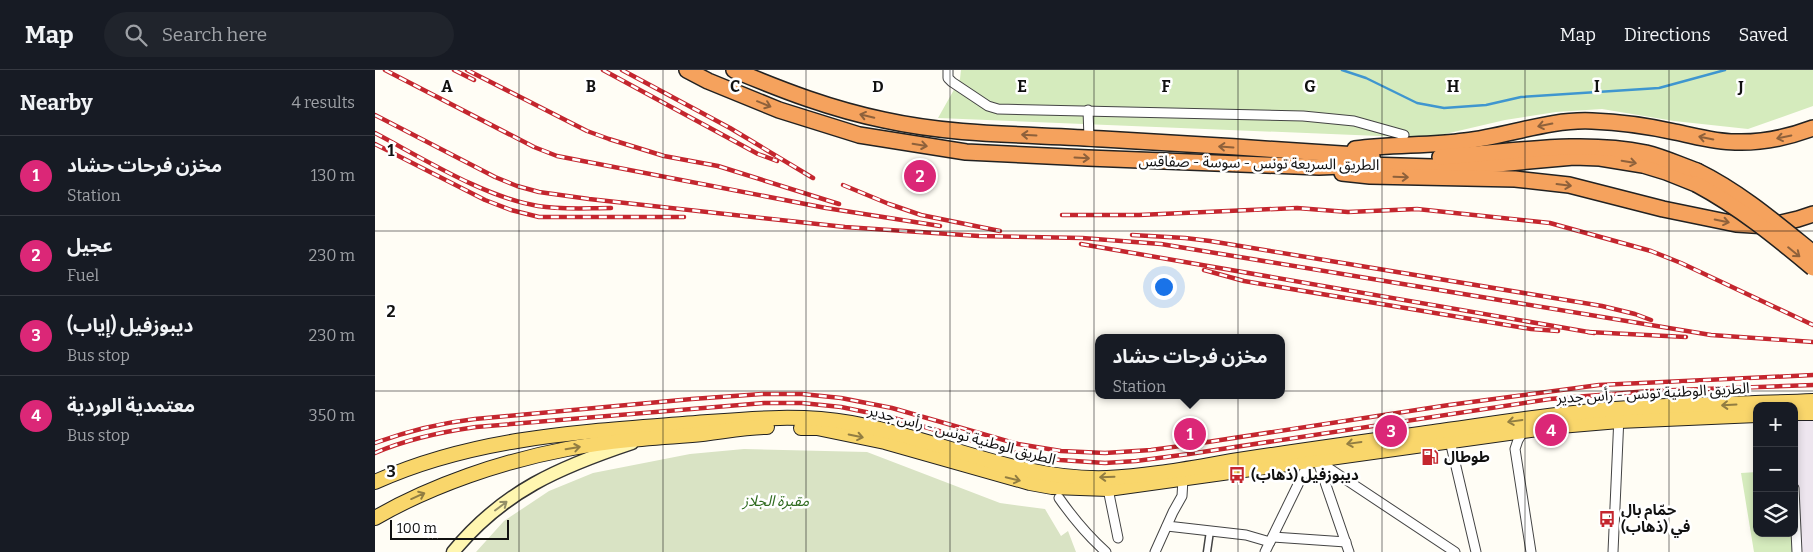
<!DOCTYPE html>
<meta charset="utf-8">
<style>
body{margin:0;font-family:Bitter,"Noto Sans Arabic",serif;background:#20242c;color:#f1f3f6}
.controls{position:absolute;right:15px;bottom:15px;display:grid;overflow:hidden;border-radius:10px;box-shadow:0 2px 8px #0003}
.controls button{width:45px;height:45px;display:grid;place-items:center;padding:0;border:0;border-bottom:1px solid #363941;background:#171b24;color:#f1f3f6;font:25px sans-serif}
.scale{position:absolute;left:15px;bottom:12px;width:119px;box-sizing:border-box;padding-left:5px;border:2px solid #111;border-top:0;font-size:14px;line-height:18px;white-space:nowrap;color:#111;-webkit-text-stroke:4px #fff;paint-order:stroke}
.you{position:absolute;left:788px;top:216px;width:18px;height:18px;margin:-12px;border:4px solid #fff;border-radius:50%;background:#1a73e8;box-shadow:0 0 0 8px #1a73e833}
.badge{display:grid;place-items:center;width:32px;height:32px;border-radius:50%;background:#db2777;color:#fff;font-size:16px;font-weight:700}
.pin{position:absolute;translate:-50% -50%;border:2px solid #fff;box-shadow:0 1px 5px #0006}
.popup{position:absolute;left:720px;top:264px;width:190px;height:65px;box-sizing:border-box;display:grid;place-content:center;border-radius:10px;background:#171b24;filter:drop-shadow(0 1px 4px #0005);font-size:16px;white-space:nowrap;color:#9ea1a6}
.popup b{font-size:19px;color:#f1f3f6}
.popup::after{content:'';position:absolute;left:50%;top:100%;margin-left:-10px;border:10px solid transparent;border-top-color:#171b24}
.list{margin:0;padding:0;list-style:none}
h2{display:flex;justify-content:space-between;align-items:center;height:65px;margin:0;padding:0 20px;font-size:21px}
h2 small{font-size:16px;font-weight:400;color:#9ea1a6}
.list li{display:grid;grid-template-columns:32px 1fr auto;gap:15px;align-items:center;box-sizing:border-box;height:80px;padding:0 20px;border-top:1px solid #363941}
.list b{display:block;font-size:19px;white-space:nowrap}
.list p{margin:0;font-size:16px;white-space:nowrap;color:#9ea1a6}
.list em{font-size:16px;font-style:normal;color:#9ea1a6}
.icon{flex:none;width:28px;height:28px;fill:none;stroke:currentColor;stroke-width:2;stroke-linecap:round;stroke-linejoin:round}
.map{position:relative;flex:none;width:1438px;height:482px;overflow:hidden}
header{display:flex;align-items:center;gap:30px;box-sizing:border-box;height:70px;padding:0 25px;background:#171b24;border-bottom:1px solid #363941}
header strong{font-size:24px}
nav{display:flex;gap:28px;margin-inline-start:auto;font-size:18px}
.search{width:350px;height:45px;background:#20242c;display:flex;align-items:center;gap:12px;box-sizing:border-box;padding:0 18px;border-radius:28px;color:#9ea1a6;font-size:19px}
main{display:flex}
aside{flex:1;background:#171b24}
.map>svg:first-child{display:block}
.industrial{fill:#eee6ef}
.green{fill:#d5ebbd}
.cemetery{fill:#d9e3c4}
.lines{fill:none;stroke-linecap:round;stroke-linejoin:round}
.stream{stroke:#3f96cf;stroke-width:2.5}
.pedestrian-casing{stroke:#444;stroke-width:9}
.minor-casing{stroke:#444;stroke-width:11}
.secondary-casing{stroke:#333;stroke-width:15}
.primary-casing{stroke:#222;stroke-width:16}
.motorway-casing{stroke:#222;stroke-width:18}
.pedestrian{stroke:#fff;stroke-width:6}
.minor{stroke:#fff;stroke-width:9}
.secondary{stroke:#fff6b0;stroke-width:12}
.primary{stroke:#f9d66b;stroke-width:14}
.motorway{stroke:#f5a25d;stroke-width:15}
.rail-casing{stroke:#c4262e;stroke-width:4.5}
.rail{stroke:#fff;stroke-width:2.5;stroke-dasharray:8;stroke-linecap:butt}
.motorway-bridge-casing{stroke:#222;stroke-width:18;stroke-linecap:butt}
.motorway-bridge{stroke:#f5a25d;stroke-width:15}
.oneway{stroke:#8e613b}
.oneway2{stroke:#917d42}
.oneway3{stroke:#948f68}
.grid{fill:none;stroke:#111;stroke-width:1;stroke-opacity:0.55}
.labels{text-anchor:middle;stroke-width:5;stroke-linejoin:round;paint-order:stroke}
.street-label{font-size:15px;fill:#111;stroke:#fff}
.poi-label{font-size:15px;font-weight:bold;fill:#111;stroke:#fff;text-anchor:start}
.park-label{font-size:15px;font-style:italic;fill:#2f6b1f;stroke:#fff}
.grid-label{font-size:16px;text-anchor:middle;font-weight:bold;fill:#111;stroke:#fff;stroke-width:5;stroke-linejoin:round;paint-order:stroke}
</style>
<header>
<strong>Map</strong>
<div class="search"><svg class="icon" aria-label="search" viewBox="0 0 24 24"><circle cx="10" cy="10" r="6"/><path d="M15 15l6 6"/></svg>Search here</div>
<nav><a>Map</a><a>Directions</a><a>Saved</a></nav>
</header>
<main>
<aside>
<h2>Nearby<small>4 results</small></h2>
<ul class="list">
<li><span class="badge">1</span><div><b>مخزن فرحات حشاد</b><p>Station</p></div><em>130 m</em></li>
<li><span class="badge">2</span><div><b>عجيل</b><p>Fuel</p></div><em>230 m</em></li>
<li><span class="badge">3</span><div><b>ديبوزفيل (إياب)</b><p>Bus stop</p></div><em>230 m</em></li>
<li><span class="badge">4</span><div><b>معتمدية الوردية</b><p>Bus stop</p></div><em>350 m</em></li>
</ul>
</aside>
<div class="map">
<svg width="1438" height="482" viewBox="0 0 1438 482">
<rect width="100%" height="100%" fill="#fffdf5"/>
<path class="industrial" d="M1419 347H1438V482H1424L1419 412Z"/>
<g class="green">
<path d="M586 0H1438V36L1373 59 1299 51 1227 39 1181 42 1130 50 1053 68 563 48 585 9Z"/>
<path d="M1382 402V463H1419V412L1424 482H1379L1366 403Z"/>
</g>
<path class="cemetery" d="M369 379 492 382 625 433 670 439 686 466 693 461 701 482H101L129 451 174 421 218 403 315 384Z"/>
<g class="lines">
<path class="stream" d="M967 0 991 8 1042 33 1069 38 1111 35 1146 27 1284 18 1350 0"/>
<g class="pedestrian-casing">
<path id="pedestrian" d="M832 482 835 461"/>
</g>
<g class="minor-casing">
<g id="minor">
<path d="M573 0V8L577 12 613 36 623 39 928 46 979 51 1029 65"/>
<path d="M713 40 714 68"/>
<path d="M1148 362 1143 370 1140 379 1156 482"/>
<path d="M1075 371 1101 482"/>
<path d="M942 389 974 482"/>
<path d="M943 391 1080 482"/>
<path d="M1419 418 1422 482"/>
<path d="M733 419 743 468"/>
<path d="M684 428C698 448 713 466 731 482"/>
<path d="M792 456 871 465 895 472"/>
<path d="M898 467 971 472"/>
<path d="M780 482 798 442 807 426 808 409"/>
<path d="M890 482 934 392"/>
<path d="M1238 482 1244 346"/>
</g>
</g>
<g class="secondary-casing">
<path id="secondary" d="M78 482C128 421 185 397 257 373"/>
</g>
<g class="primary-casing">
<g id="primary">
<path d="M1419 343H1438"/>
<path d="M426 358H442L510 372 655 413 677 417 733 419 1185 356 1244 351 1382 345"/>
<path d="M0 412C97 368 203 362 308 354 364 350 420 343 476 353 562 368 643 411 732 408 779 406 825 396 870 389 935 379 1001 370 1066 361 1124 353 1182 343 1240 339 1306 334 1372 334 1438 331"/>
<path d="M0 448C57 415 128 391 192 379 234 371 275 368 317 365 342 363 368 357 392 357"/>
</g>
</g>
<g class="motorway-casing">
<g id="motorway">
<path d="M312 0 333 11 404 40 484 65 591 82 713 88 944 97 993 95 1057 97 1100 96 1199 87 1225 88 1268 95 1291 102 1321 114"/>
<path d="M359 0C409 21 456 39 509 50 581 66 655 64 728 69 818 74 907 80 997 86"/>
<path d="M980 79C1017 74 1054 76 1090 71 1133 66 1174 49 1217 51 1245 52 1273 56 1300 62 1320 66 1340 72 1360 72 1386 73 1414 67 1438 58"/>
<path d="M1065 87C1133 83 1203 69 1271 83 1288 87 1305 95 1322 101"/>
<path d="M967 103 995 106 1140 109 1194 115 1288 139 1361 154 1393 156 1423 149 1438 144"/>
</g>
</g>
<use href="#pedestrian" class="pedestrian"/>
<use href="#minor" class="minor"/>
<use href="#secondary" class="secondary"/>
<use href="#primary" class="primary"/>
<use href="#motorway" class="motorway"/>
<g class="rail-casing">
<g id="rail">
<path d="M10 0 159 77 182 86 451 138 565 156"/>
<path d="M79 0 99 10"/>
<path d="M92 0 212 61 234 69 289 86 343 96 464 134"/>
<path d="M228 0 383 84 402 91"/>
<path d="M247 0 355 58 438 108"/>
<path d="M0 45 120 107 142 116 164 122 214 129 470 157 604 166 707 168 786 174 1336 265 1438 272"/>
<path d="M0 63C49 89 109 127 163 136 187 140 212 138 236 138"/>
<path d="M0 74 110 130 136 140 164 147H309"/>
<path d="M468 115 514 134 546 145 625 161"/>
<path d="M687 145H764L922 138 973 142 1042 139 1175 153 1276 181 1306 193 1438 255"/>
<path d="M757 165 810 168 835 171 1227 236 1260 244 1276 250"/>
<path d="M706 174 1219 263"/>
<path d="M829 200 869 211 1156 259 1183 261"/>
<path d="M1213 262 1311 267"/>
<path d="M0 373C33 361 65 353 100 349L317 329 387 324H427L466 328 517 338 643 374 686 381 730 383 776 380 813 375 1074 335 1224 315 1438 305"/>
<path d="M0 383C32 369 66 362 101 357L389 333H427L466 337 515 347 641 383 685 390 730 393 761 391 814 384 1175 329 1274 321 1438 315"/>
</g>
</g>
<use href="#rail" class="rail"/>
<g class="motorway-bridge-casing">
<g id="motorway-bridge">
<path d="M1322 101C1365 122 1401 153 1438 183"/>
<path d="M1321 114C1364 137 1401 167 1438 198"/>
</g>
</g>
<use href="#motorway-bridge" class="motorway-bridge"/>
</g>
<defs><path id="oneway-shaft" d="M-6 0H5M1.5-3L5.5 0L1.5 3" fill="none" stroke-width="1.6" stroke-linecap="round" stroke-linejoin="round" transform="scale(1.25)"/></defs>
<g class="oneway">
<use href="#oneway-shaft" transform="translate(389 34) rotate(22)"/>
<use href="#oneway-shaft" transform="translate(492 46) rotate(-167)"/>
<use href="#oneway-shaft" transform="translate(1170 55) rotate(169)"/>
<use href="#oneway-shaft" transform="translate(654 65) rotate(-177)"/>
<use href="#oneway-shaft" transform="translate(1409 67) rotate(168)"/>
<use href="#oneway-shaft" transform="translate(1331 68) rotate(-169)"/>
<use href="#oneway-shaft" transform="translate(545 75) rotate(9)"/>
<use href="#oneway-shaft" transform="translate(851 77) rotate(-176)"/>
<use href="#oneway-shaft" transform="translate(707 88) rotate(3)"/>
<use href="#oneway-shaft" transform="translate(1254 92) rotate(10)"/>
<use href="#oneway-shaft" transform="translate(1026 107) rotate(2)"/>
<use href="#oneway-shaft" transform="translate(1189 115) rotate(7)"/>
<use href="#oneway-shaft" transform="translate(1347 151) rotate(12)"/>
<use href="#oneway-shaft" transform="translate(1419 182) rotate(39)"/>
</g>
<g class="oneway2">
<use href="#oneway-shaft" transform="translate(1354 335) rotate(177)"/>
<use href="#oneway-shaft" transform="translate(1140 351) rotate(172)"/>
<use href="#oneway-shaft" transform="translate(481 366) rotate(12)"/>
<use href="#oneway-shaft" transform="translate(979 373) rotate(172)"/>
<use href="#oneway-shaft" transform="translate(198 378) rotate(-9)"/>
<use href="#oneway-shaft" transform="translate(732 407) rotate(178)"/>
<use href="#oneway-shaft" transform="translate(638 409) rotate(14)"/>
<use href="#oneway-shaft" transform="translate(43 426) rotate(-24)"/>
</g>
<use class="oneway3" href="#oneway-shaft" transform="translate(126 436) rotate(-37)"/>
<path class="grid" d="M144 0V482M288 0V482M431 0V482M575 0V482M719 0V482M863 0V482M1007 0V482M1150 0V482M1294 0V482M0 161H1438M0 321H1438"/>
<defs>
<g id="fuel-bare" transform="scale(1.35)"><path d="M-5.5-6h7V0h2V4h1.3V-2.5L3-4.5l.8-.8L6-3V5H2.5V1h-1V6h-7ZM-4.2-4.7v3.2H.2V-4.7Z" fill="#c4262e" stroke="#fff" stroke-width="2.5" paint-order="stroke"/></g>
<g id="bus-bare" transform="scale(1.35)"><path d="M-5-6H5V4H4V6H2V4H-2V6H-4V4H-5ZM-3.5-4V0h7V-4ZM-3.5 1.2v1.5H-2V1.2ZM2 1.2v1.5H3.5V1.2Z" fill="#c4262e" stroke="#fff" stroke-width="2.5" paint-order="stroke"/></g>
</defs>
<g fill-rule="evenodd">
<use href="#fuel-bare" x="1055" y="387"/>
<use href="#bus-bare" x="862" y="405"/>
<use href="#bus-bare" x="1232" y="449"/>
</g>
<g class="labels">
<g class="street-label">
<text transform="translate(884 93) rotate(1)" y="5">الطريق السريعة تونس - سوسة - صفاقس</text>
<text transform="translate(1278 323) rotate(-3)" y="5">الطريق الوطنية تونس - رأس جدير</text>
<text transform="translate(587 365) rotate(15)" y="5">الطريق الوطنية تونس - رأس جدير</text>
</g>
<g class="poi-label">
<text x="1069" y="392">طوطال</text>
<text x="876" y="410">ديبوزفيل (ذهاب)</text>
<text x="1246" y="445">حمّام بال<tspan x="1246" dy="17">في (ذهاب)</tspan></text>
</g>
<g class="park-label">
<text x="401" y="436">مقبرة الجلاز</text>
</g>
</g>
<g class="grid-label">
<text x="72" y="22">A</text>
<text x="216" y="22">B</text>
<text x="360" y="22">C</text>
<text x="503" y="22">D</text>
<text x="647" y="22">E</text>
<text x="791" y="22">F</text>
<text x="935" y="22">G</text>
<text x="1078" y="22">H</text>
<text x="1222" y="22">I</text>
<text x="1366" y="22">J</text>
<text x="16" y="86">1</text>
<text x="16" y="247">2</text>
<text x="16" y="407">3</text>
</g>
</svg>
<div class="controls">
<button>+</button>
<button>−</button>
<button><svg class="icon" aria-label="layers" viewBox="0 0 24 24"><path d="M12 4l9 5-9 5-9-5zM3 14l9 5 9-5"/></svg></button>
</div>
<div class="scale">100 m</div>
<div class="you"></div>
<div class="pin badge" style="left:815px;top:364px">1</div>
<div class="popup"><b>مخزن فرحات حشاد</b>Station</div>
<div class="pin badge" style="left:545px;top:106px">2</div>
<div class="pin badge" style="left:1016px;top:361px">3</div>
<div class="pin badge" style="left:1176px;top:360px">4</div>
</div>
</main>
